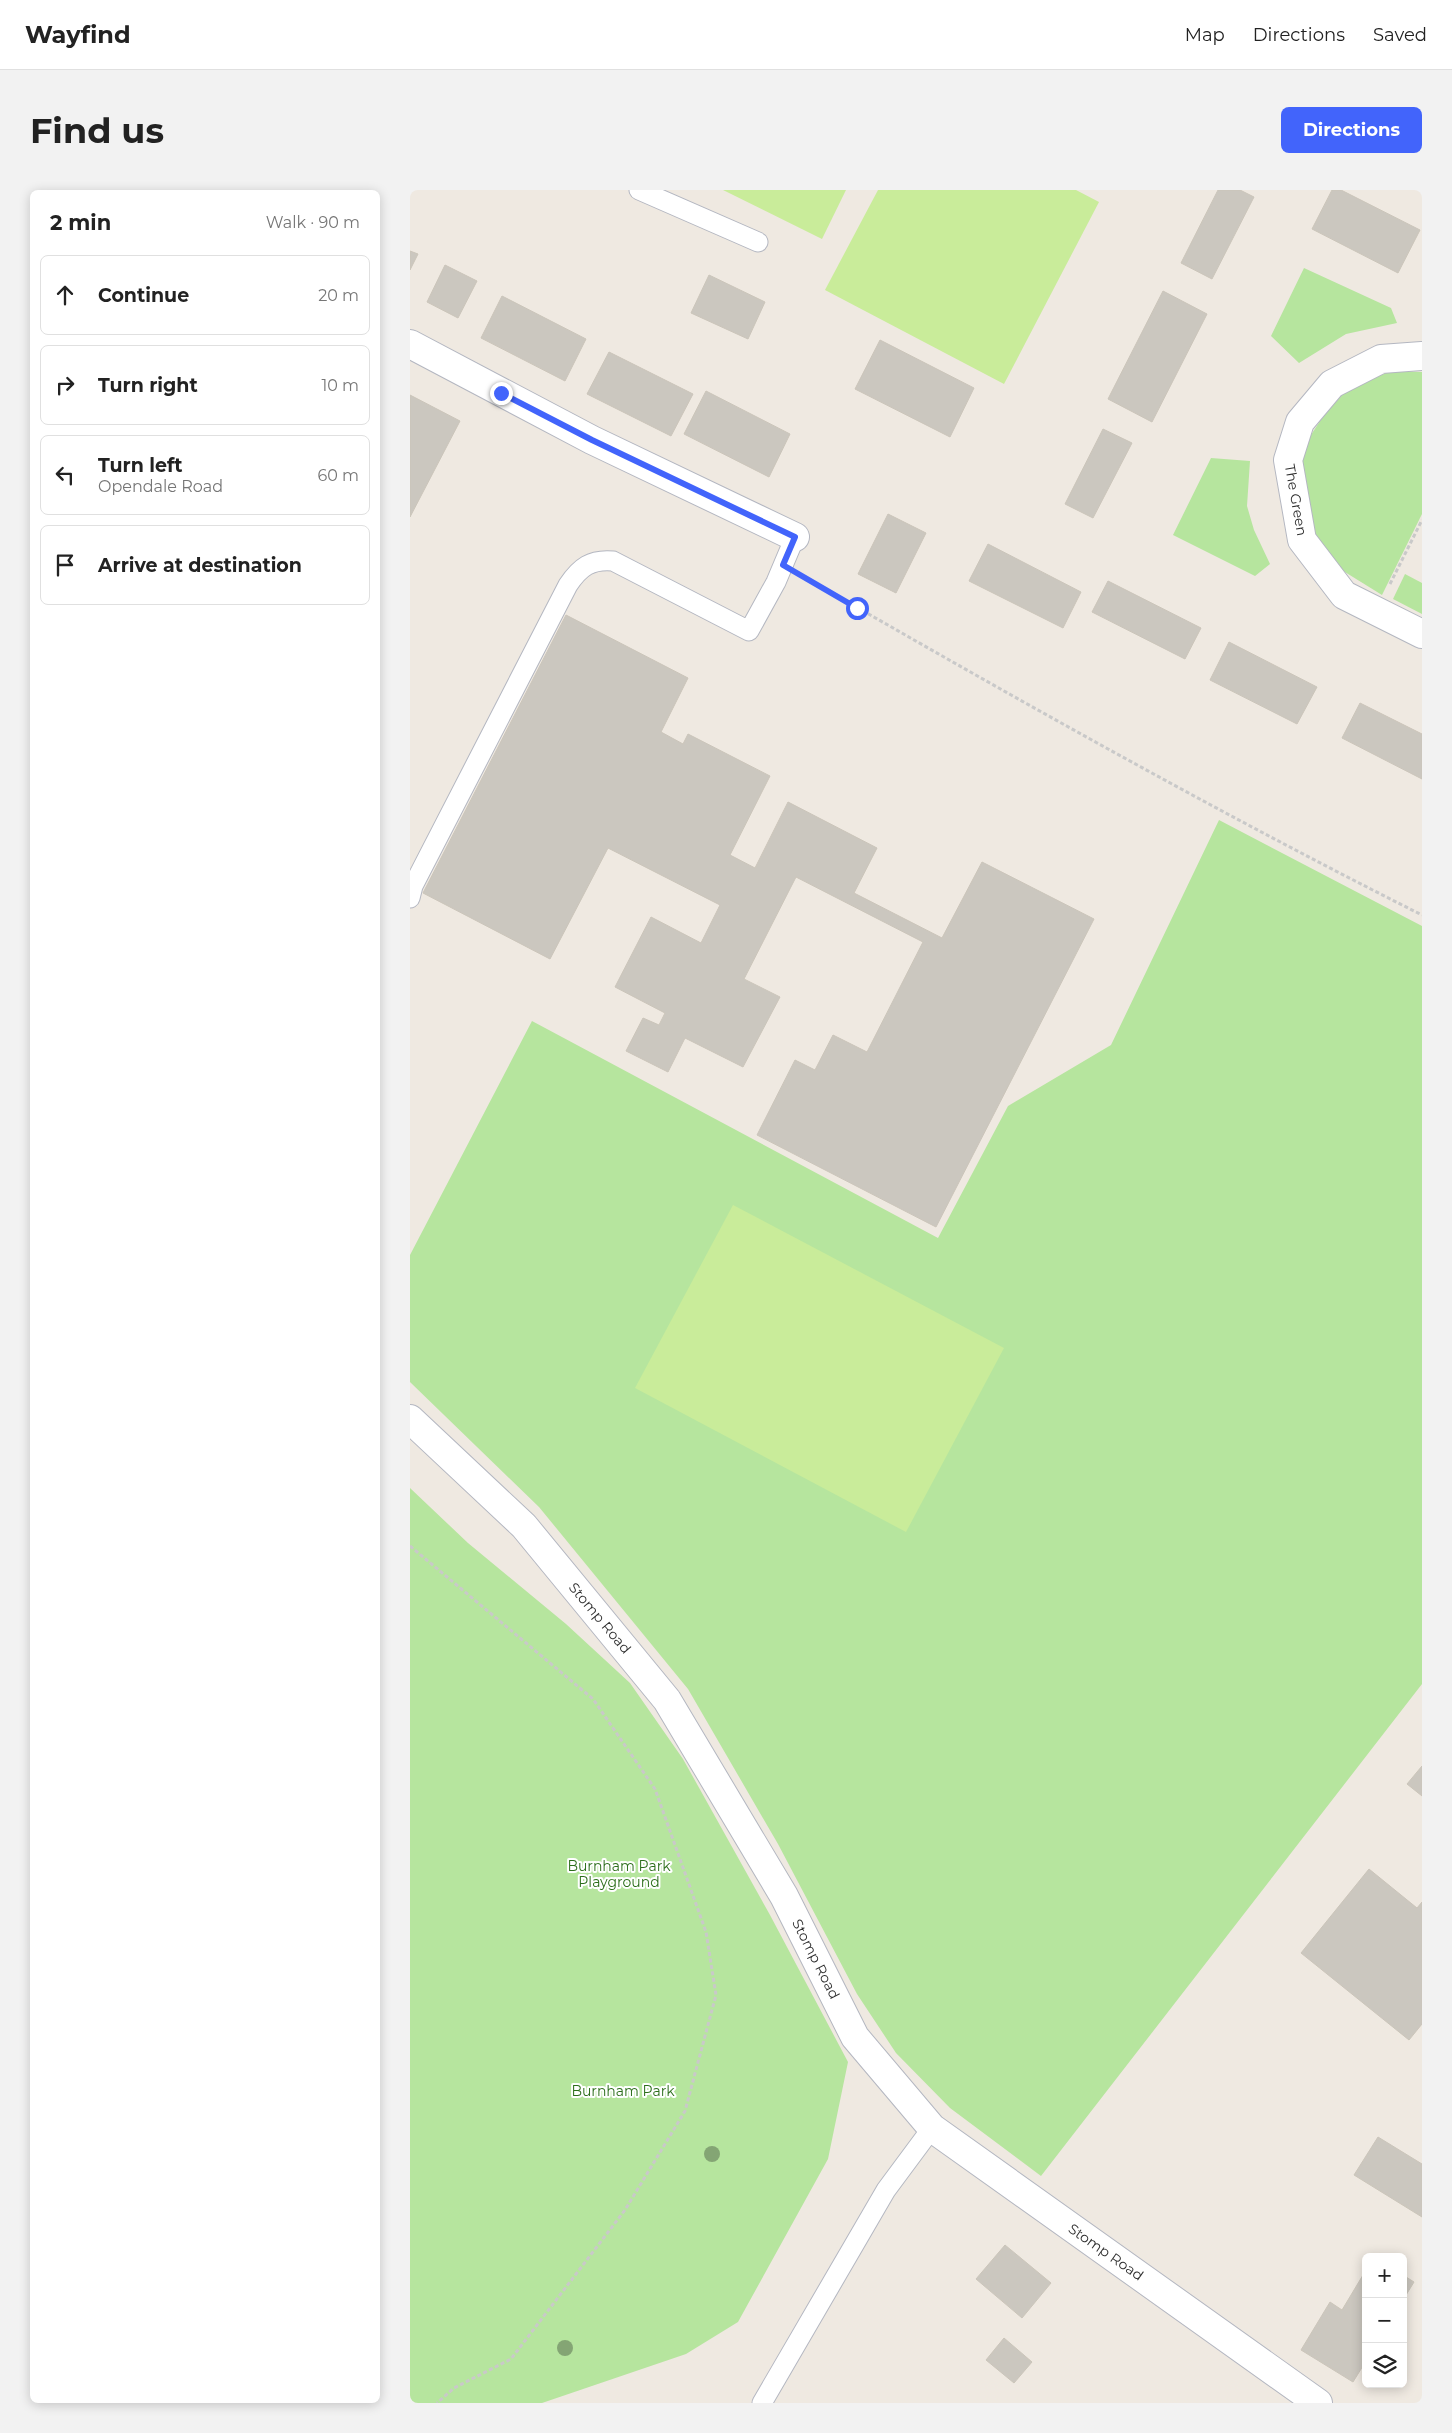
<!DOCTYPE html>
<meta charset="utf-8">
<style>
body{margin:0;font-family:Montserrat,sans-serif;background:#f2f2f2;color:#222}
.controls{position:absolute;right:15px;bottom:15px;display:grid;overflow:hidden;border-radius:8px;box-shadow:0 2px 12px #0003}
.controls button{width:45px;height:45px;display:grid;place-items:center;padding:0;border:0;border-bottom:1px solid #e0e0e0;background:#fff;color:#222;font:25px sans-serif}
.stop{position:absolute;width:15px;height:15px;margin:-11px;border:4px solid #4264fb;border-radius:50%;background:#fff}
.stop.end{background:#4264fb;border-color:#fff;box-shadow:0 1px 5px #0008}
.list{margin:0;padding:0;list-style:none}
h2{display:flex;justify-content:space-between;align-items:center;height:65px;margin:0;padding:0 20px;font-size:21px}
h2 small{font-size:16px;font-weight:400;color:#767676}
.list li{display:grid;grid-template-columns:32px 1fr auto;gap:15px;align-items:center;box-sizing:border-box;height:80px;margin:0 10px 10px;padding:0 10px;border:1px solid #e0e0e0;border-radius:8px}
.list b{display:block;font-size:19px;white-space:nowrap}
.list p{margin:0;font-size:16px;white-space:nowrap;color:#767676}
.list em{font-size:16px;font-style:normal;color:#767676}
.icon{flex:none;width:28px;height:28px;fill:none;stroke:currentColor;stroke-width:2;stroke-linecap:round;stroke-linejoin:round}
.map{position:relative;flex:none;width:1012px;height:2213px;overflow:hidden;border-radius:8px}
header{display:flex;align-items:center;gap:30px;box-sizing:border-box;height:70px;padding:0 25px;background:#fff;border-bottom:1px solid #e0e0e0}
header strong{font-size:24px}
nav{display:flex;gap:28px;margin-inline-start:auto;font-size:18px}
.intro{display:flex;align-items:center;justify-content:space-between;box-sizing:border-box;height:120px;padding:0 30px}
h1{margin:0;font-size:35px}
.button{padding:12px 22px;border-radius:8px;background:#4264fb;color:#fff;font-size:18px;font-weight:700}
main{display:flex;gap:30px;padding:0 30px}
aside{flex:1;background:#fff;border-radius:8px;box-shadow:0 2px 12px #0003}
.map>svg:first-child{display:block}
.green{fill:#b6e59e}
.pitch{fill:#c9ec9a}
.building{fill:#cbc7bf;stroke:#cbc5ba}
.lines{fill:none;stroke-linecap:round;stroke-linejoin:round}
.service-casing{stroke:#b4b7c1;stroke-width:21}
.minor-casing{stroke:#b4b7c1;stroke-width:30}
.path{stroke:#c9c9c9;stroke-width:3;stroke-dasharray:4 2.5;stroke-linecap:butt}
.service{stroke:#fff;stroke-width:19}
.minor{stroke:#fff;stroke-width:28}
.tree{fill:#84a574}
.route{stroke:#4264fb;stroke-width:6}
.labels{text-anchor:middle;stroke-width:4;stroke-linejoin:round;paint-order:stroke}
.street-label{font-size:14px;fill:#2e2e2e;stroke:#fff}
.park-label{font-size:14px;fill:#2c6e1b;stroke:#fff}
</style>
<header>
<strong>Wayfind</strong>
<nav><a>Map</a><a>Directions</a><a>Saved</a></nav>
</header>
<div class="intro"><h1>Find us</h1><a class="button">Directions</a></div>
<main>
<aside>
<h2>2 min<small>Walk · 90 m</small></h2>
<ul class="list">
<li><svg class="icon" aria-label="ahead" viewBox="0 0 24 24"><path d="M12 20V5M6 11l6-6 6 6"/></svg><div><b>Continue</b></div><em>20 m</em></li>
<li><svg class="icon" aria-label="right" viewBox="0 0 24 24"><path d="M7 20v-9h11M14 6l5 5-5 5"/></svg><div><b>Turn right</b></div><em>10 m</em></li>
<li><svg class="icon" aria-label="left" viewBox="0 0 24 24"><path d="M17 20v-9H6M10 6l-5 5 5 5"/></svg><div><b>Turn left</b><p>Opendale Road</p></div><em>60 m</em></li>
<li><svg class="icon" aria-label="arrive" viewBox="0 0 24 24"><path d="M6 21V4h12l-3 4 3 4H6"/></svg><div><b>Arrive at destination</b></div></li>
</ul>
</aside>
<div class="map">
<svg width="1012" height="2213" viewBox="0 0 1012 2213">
<rect width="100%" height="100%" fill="#efe9e1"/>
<g class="green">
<path d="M894 78 981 118 987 133 936 144 889 173 861 146Z"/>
<path d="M980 181 1012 182V324L972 405 930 379 899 342 889 290 895 254 914 225 934 203Z"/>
<path d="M801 268 840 271 837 316 844 340 860 374 845 386 763 345Z"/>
<path d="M995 384 1012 393V424L983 409Z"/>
<path d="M809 630 1012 736V1494L631 1986 540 1918 486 1863 447 1804 368 1654 278 1499 129 1317 0 1192V1065L122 831 528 1048 598 916 701 855Z"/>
<path d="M0 1298 58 1353 156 1434 220 1493 273 1569 360 1725 438 1872 418 1969 328 2132 276 2164 132 2213H0Z"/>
</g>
<g class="pitch">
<path d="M313 0H436L412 49Z"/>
<path d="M468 0H666L689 12 594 194 415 100Z"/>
<path d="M323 1015 594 1158 496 1342 225 1198Z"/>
</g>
<g class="building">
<path d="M808 0H830L844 7 802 89 771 73Z"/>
<path d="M922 0H931L1010 40 988 83 902 39Z"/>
<path d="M0 61 8 64 0 80Z"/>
<path d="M35 75 67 91 48 128 17 112Z"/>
<path d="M299 85 355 112 338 149 281 123Z"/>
<path d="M753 101 797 124 742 232 698 209Z"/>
<path d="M92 106 176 149 155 191 71 148Z"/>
<path d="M470 150 564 198 540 247 445 199Z"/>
<path d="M199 162 283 204 261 246 177 204Z"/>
<path d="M296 201 380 244 359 287 274 244Z"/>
<path d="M0 205 50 231 0 327Z"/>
<path d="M693 239 722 253 683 328 655 314Z"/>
<path d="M478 324 516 343 486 403 448 384Z"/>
<path d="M578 354 671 402 653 438 559 391Z"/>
<path d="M698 391 791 438 775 469 682 422Z"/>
<path d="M156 425 278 488 251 542 273 554 278 544 360 586 320 665 345 678 378 612 467 658 444 703 532 748 572 672 684 729 526 1037 347 945 385 870 405 880 423 845 457 862 513 752 386 687 334 789 370 807 333 877 275 848 258 882 216 861 233 828 249 835 255 823 205 797 241 727 291 753 310 715 198 658 140 769 13 703Z"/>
<path d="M819 452 907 497 887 534 800 490Z"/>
<path d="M950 513 1012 544V589L932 548Z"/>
<path d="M1012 1576V1606L997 1594Z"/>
<path d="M959 1679 1007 1718 1012 1712V1834L999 1850 891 1763Z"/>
<path d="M968 1947 1012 1974V2027L944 1985Z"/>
<path d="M595 2055 641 2093 612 2128 566 2089Z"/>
<path d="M956 2080V2171L943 2192 891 2160 920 2112 932 2120Z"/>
<path d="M993 2085 1004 2092 993 2110Z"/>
<path d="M594 2148 622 2172 604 2193 576 2170Z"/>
</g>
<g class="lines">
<g class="service-casing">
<g id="service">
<path d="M229 0 348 52"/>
<path d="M0 708 3 696 158 395C170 377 181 369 203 371L339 441 366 392 385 347"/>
<path d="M352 2213 476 2000 522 1938"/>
</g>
</g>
<g class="minor-casing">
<g id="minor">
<path d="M0 154 182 250 385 347"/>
<path d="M1012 166 971 169 922 194 890 232 878 270 892 350 934 405 1012 444"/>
<path d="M0 1229 114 1336 257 1510 374 1706 445 1847 522 1938 908 2213"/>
</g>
</g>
<g class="path">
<path d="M396 388C599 505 803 620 1012 725"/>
<path d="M980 394 1012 330"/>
<path d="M0 1356 183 1509 245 1599 296 1742 306 1805 275 1921 215 2020 101 2169 44 2198 27 2213"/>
</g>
<use href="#service" class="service"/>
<use href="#minor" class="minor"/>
</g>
<g class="tree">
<circle cx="302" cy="1964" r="8"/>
<circle cx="155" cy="2158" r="8"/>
</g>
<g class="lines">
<path class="route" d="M91 203 182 250 385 347 373 375 447 418"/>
</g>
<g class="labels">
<g class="street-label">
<text transform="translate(886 310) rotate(80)" y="5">The Green</text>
<text transform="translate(190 1428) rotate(50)" y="5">Stomp Road</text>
<text transform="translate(406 1769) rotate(63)" y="5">Stomp Road</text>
<text transform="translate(696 2062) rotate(35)" y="5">Stomp Road</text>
</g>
<g class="park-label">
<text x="209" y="1681">Burnham Park<tspan x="209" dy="16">Playground</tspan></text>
<text x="213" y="1906">Burnham Park</text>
</g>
</g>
</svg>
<div class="controls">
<button>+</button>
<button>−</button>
<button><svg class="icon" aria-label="layers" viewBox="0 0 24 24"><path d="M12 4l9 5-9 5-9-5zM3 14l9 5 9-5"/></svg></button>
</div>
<div class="stop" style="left:447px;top:418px"></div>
<div class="stop end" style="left:91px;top:203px"></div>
</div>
</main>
